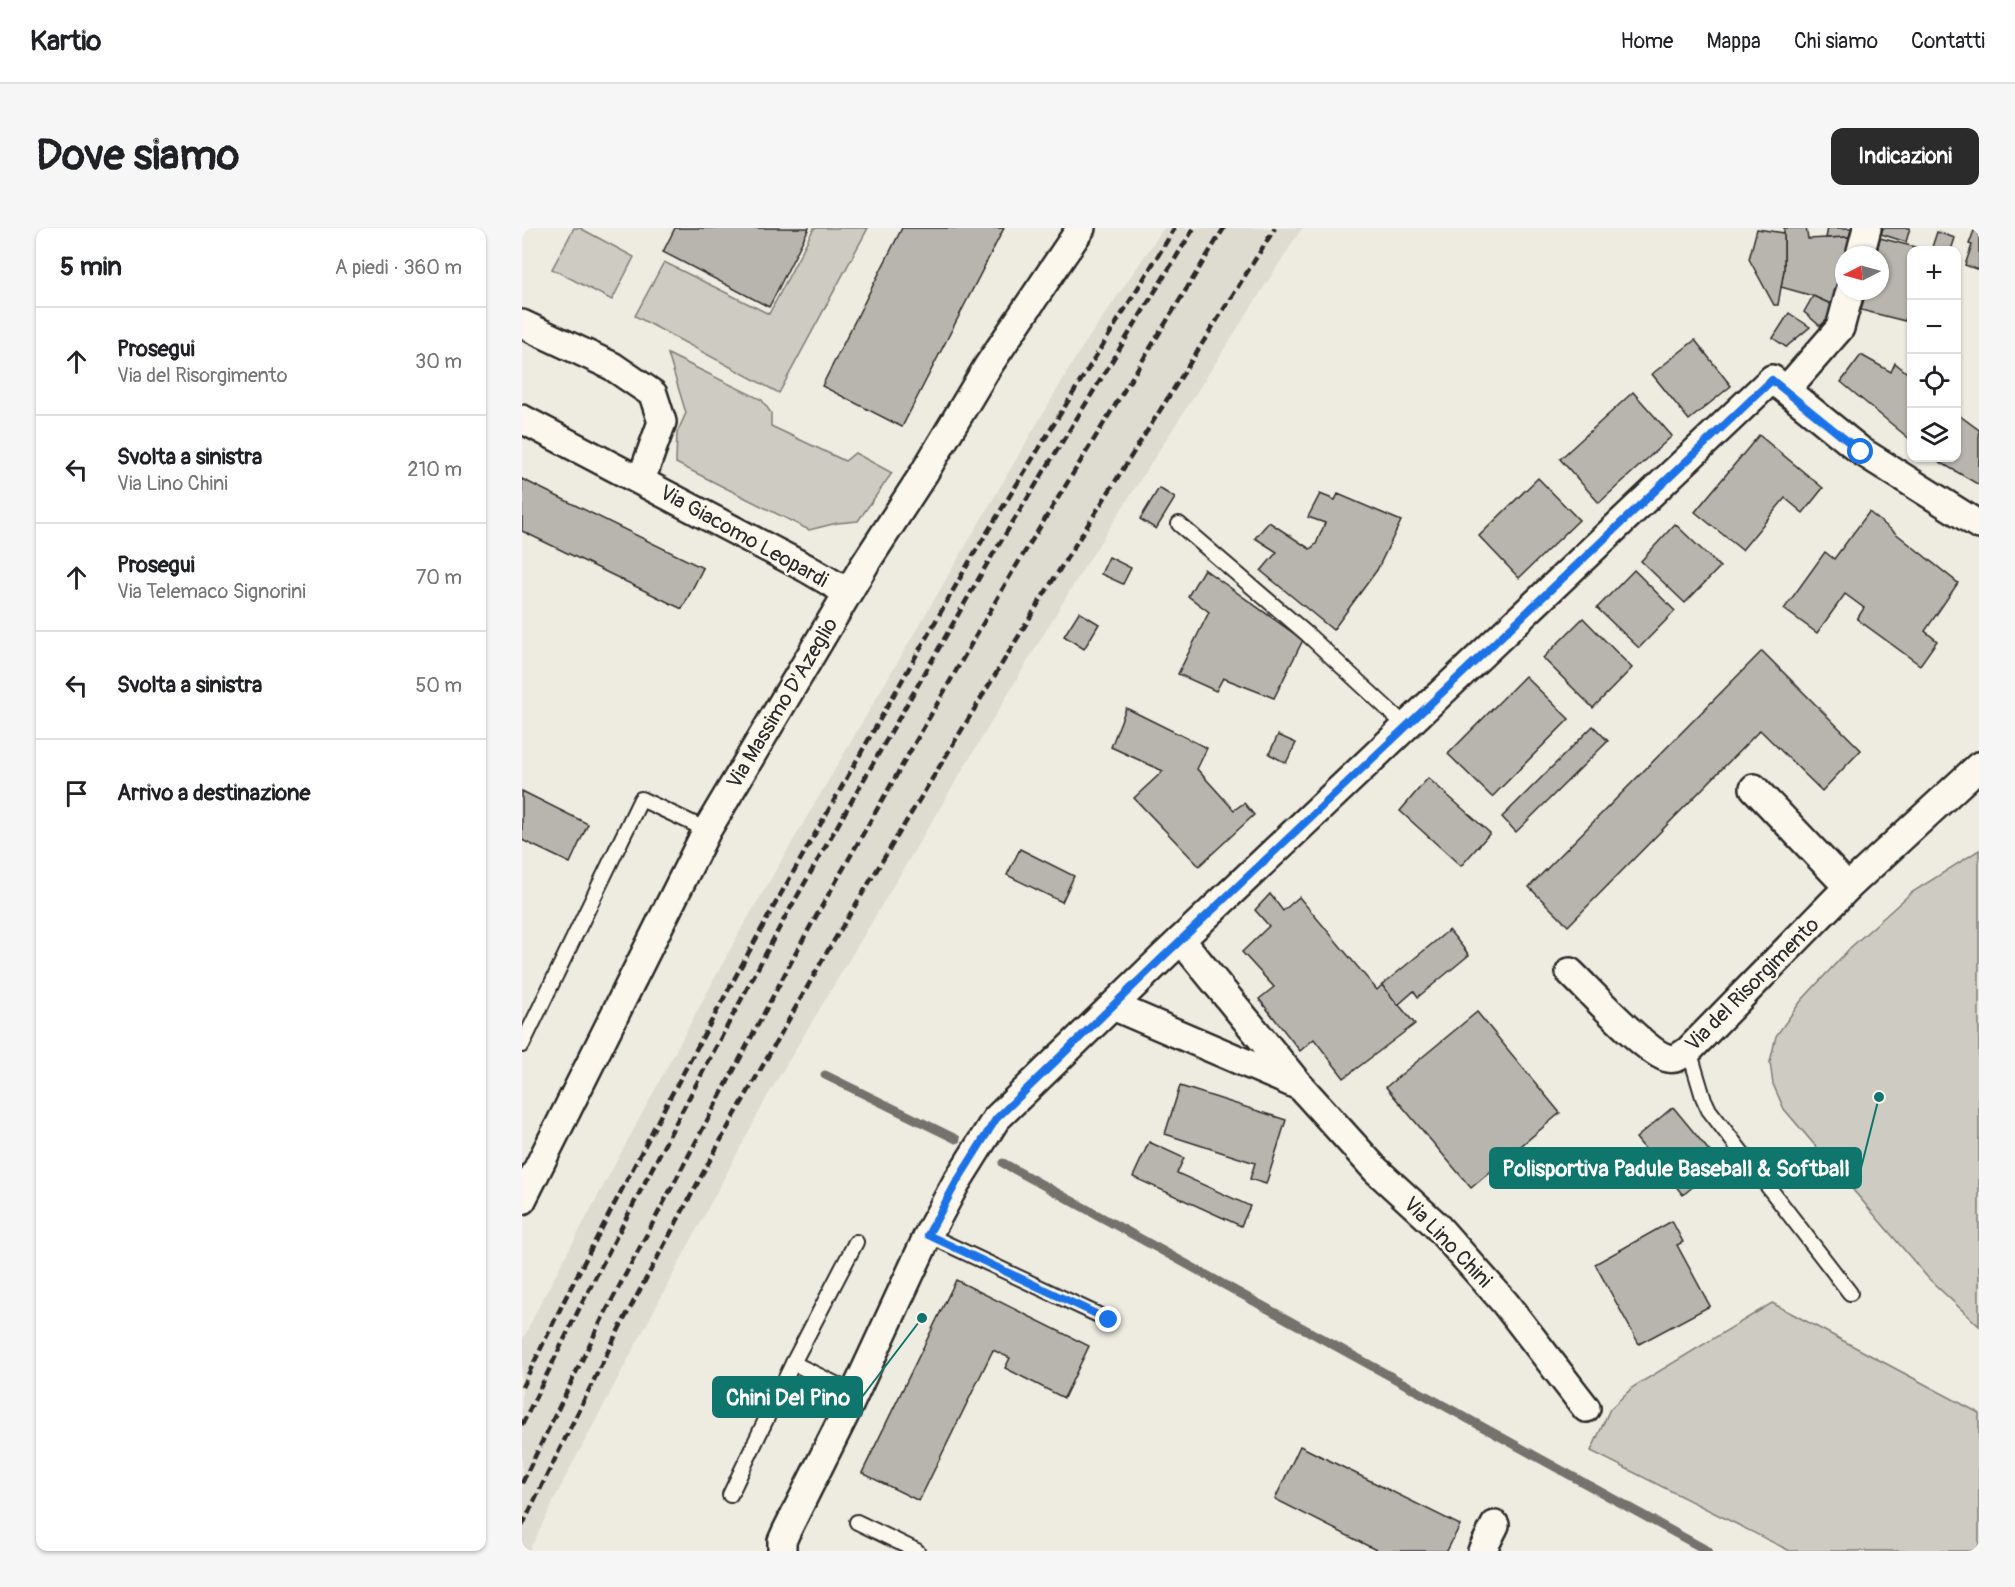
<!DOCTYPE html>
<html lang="it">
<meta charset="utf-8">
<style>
body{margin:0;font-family:Pangolin,sans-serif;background:#f6f6f6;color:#202124}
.controls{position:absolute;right:18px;top:18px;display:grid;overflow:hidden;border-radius:12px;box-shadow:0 2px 4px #0004}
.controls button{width:54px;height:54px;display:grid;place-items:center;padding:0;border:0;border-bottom:2px solid #e0e0e0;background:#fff;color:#202124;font:30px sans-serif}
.compass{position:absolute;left:1313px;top:18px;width:54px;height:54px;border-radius:50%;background:#fff;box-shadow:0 2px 4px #0004;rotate:264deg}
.stop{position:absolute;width:18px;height:18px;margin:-14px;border:4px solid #1a73e8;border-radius:50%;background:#fff}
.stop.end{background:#1a73e8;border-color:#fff;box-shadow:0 2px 6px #0008}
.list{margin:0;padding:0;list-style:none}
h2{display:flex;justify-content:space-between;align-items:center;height:78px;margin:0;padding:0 24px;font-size:26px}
h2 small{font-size:20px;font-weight:400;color:#757577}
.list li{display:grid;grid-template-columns:39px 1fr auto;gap:18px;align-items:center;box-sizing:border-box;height:108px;padding:0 24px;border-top:2px solid #e0e0e0}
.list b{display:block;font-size:22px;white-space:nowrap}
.list p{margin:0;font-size:20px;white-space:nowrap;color:#757577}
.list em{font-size:20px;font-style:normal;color:#757577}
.icon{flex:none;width:33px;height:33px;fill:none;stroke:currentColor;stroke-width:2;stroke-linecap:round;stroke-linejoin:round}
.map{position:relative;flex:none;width:1457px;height:1323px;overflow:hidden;border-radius:12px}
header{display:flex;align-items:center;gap:36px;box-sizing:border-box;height:84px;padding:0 30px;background:#fff;border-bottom:2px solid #e0e0e0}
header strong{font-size:28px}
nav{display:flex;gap:33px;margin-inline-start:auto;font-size:21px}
.intro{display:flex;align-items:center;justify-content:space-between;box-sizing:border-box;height:144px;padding:0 36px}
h1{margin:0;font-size:42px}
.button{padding:15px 27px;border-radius:12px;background:#2b2b2b;color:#fff;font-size:21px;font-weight:700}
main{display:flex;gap:36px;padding:0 36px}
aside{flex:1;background:#fff;border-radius:12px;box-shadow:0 2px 4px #0004}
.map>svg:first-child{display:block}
.built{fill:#dedbd1}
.green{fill:#cecbc2;stroke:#7c7b76;stroke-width:1.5}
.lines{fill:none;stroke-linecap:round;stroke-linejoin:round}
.stream{stroke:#74726e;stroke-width:9}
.building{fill:#b8b5ae;stroke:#2b2b2b;stroke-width:1.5}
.lane-casing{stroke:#2b2b2b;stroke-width:18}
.street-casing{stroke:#2b2b2b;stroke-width:32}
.lane{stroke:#fbf7ec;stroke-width:14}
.street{stroke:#fbf7ec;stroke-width:27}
.rail{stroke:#2b2b2b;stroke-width:4.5;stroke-dasharray:9 4.5;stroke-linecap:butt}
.route{stroke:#1a73e8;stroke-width:8}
.labels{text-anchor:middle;stroke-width:5;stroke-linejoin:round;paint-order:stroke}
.street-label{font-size:21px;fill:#2b2b2b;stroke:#fbf7ec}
.leader{fill:none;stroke:#0f766e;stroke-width:2}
.callout-dot{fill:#0f766e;stroke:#fbf7ec;stroke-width:2}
.callout{fill:#0f766e;stroke:#0f766e;stroke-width:2}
.callout-label{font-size:22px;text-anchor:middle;font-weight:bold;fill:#fff}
</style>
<header>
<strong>Kartio</strong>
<nav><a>Home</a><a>Mappa</a><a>Chi siamo</a><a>Contatti</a></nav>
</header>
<div class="intro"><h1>Dove siamo</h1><a class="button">Indicazioni</a></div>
<main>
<aside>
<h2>5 min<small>A piedi · 360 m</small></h2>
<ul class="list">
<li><svg class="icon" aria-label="ahead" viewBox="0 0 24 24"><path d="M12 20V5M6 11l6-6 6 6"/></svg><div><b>Prosegui</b><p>Via del Risorgimento</p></div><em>30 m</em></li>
<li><svg class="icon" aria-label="left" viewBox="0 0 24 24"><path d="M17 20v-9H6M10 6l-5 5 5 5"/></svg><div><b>Svolta a sinistra</b><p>Via Lino Chini</p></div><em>210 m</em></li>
<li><svg class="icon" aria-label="ahead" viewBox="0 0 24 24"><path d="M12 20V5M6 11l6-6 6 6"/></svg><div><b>Prosegui</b><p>Via Telemaco Signorini</p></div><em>70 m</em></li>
<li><svg class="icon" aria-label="left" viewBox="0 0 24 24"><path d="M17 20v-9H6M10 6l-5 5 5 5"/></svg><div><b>Svolta a sinistra</b></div><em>50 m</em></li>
<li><svg class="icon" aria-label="arrive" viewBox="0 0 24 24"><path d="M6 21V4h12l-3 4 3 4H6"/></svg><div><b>Arrivo a destinazione</b></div></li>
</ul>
</aside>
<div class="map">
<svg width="1457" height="1323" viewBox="0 0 1457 1323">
<rect width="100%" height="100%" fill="#eeebe0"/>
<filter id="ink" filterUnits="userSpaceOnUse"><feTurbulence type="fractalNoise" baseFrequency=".0167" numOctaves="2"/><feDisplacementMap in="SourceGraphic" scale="12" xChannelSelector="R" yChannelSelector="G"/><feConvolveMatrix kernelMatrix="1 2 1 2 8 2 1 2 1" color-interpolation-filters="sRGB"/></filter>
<g filter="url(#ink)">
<path class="built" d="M642 0H780L556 349 245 869 41 1254 7 1323H0V1113L18 1076 217 705 557 124Z"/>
<g class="green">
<path d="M52 0H58L112 29 90 72 30 41Z"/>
<path d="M292 0H346L257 165 113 88 142 34 247 86Z"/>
<path d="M146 126 240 172 249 185V198L323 233 333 225 370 245 336 293 315 295 287 302 154 235 155 205 164 185Z"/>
<path d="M1457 622V1098L1407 1051 1262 881 1251 856 1248 834 1254 808 1279 773 1329 719 1389 665Z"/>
<path d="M1250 1075 1457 1185V1323H1268L1069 1223 1088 1181 1111 1159Z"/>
</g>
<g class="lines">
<g class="stream">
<path d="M303 847 434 911"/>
<path d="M481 935 1186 1323"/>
</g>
</g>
<g class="building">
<path d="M153 0H287L247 79 141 24Z"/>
<path d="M380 0H482L380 199 300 158Z"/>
<path d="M1262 0H1284L1286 11 1341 8 1336 27H1322V63L1313 78 1291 68 1259 59 1262 42Z"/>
<path d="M1306 0H1343L1341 8 1304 10Z"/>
<path d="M1361 0H1388L1384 14 1359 6Z"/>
<path d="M1453 0H1457V42L1443 37 1450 17 1447 16Z"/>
<path d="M1235 1 1262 5V42L1256 77H1252L1227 31Z"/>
<path d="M1415 4 1433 10 1429 22H1409Z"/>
<path d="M1358 10 1401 21 1390 22V69L1383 93 1339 82 1344 63H1358V27H1354Z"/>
<path d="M1291 68 1313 78 1309 88 1298 98 1282 84Z"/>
<path d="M1267 85 1288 99 1264 119 1251 110Z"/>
<path d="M1173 112 1209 158 1167 192 1130 146Z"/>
<path d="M1339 127 1369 144 1373 135 1390 149V213L1319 154Z"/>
<path d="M1111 164 1150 208 1077 275 1038 231Z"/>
<path d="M1434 185 1457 202V257L1411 230H1434Z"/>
<path d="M1237 207 1301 260 1281 285 1263 270 1220 322 1173 284Z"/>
<path d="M1016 250 1057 292 997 350 957 308Z"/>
<path d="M0 251 181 340 160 381 0 303Z"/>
<path d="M637 260 653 270 634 301 618 291Z"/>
<path d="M798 266 813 272 816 266 879 293 855 342 811 402 739 343 755 324 733 310 747 294 788 321 794 316 803 295 786 289Z"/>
<path d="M1347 284 1436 355 1403 403 1415 413 1398 437 1335 391 1342 380 1323 366 1295 405 1262 381 1303 324 1312 331Z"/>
<path d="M1153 296 1198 339 1163 375 1119 333Z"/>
<path d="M587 329 609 340 601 356 579 346Z"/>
<path d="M682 341 781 412 752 470 701 450 694 463 656 446 687 384 666 368Z"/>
<path d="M1112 342 1153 383 1117 420 1075 380Z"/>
<path d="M557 384 577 396 562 421 542 408Z"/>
<path d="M1061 390 1110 440 1071 480 1021 430Z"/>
<path d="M1240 423 1339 522 1300 563 1238 502 1046 698 1007 659Z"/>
<path d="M1003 448 1047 491 970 569 926 526Z"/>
<path d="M604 480 685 520 675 541 712 582 722 575 732 587 677 638 612 570 641 543 589 519Z"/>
<path d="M1071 498 1086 513 994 604 980 589Z"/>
<path d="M756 507 774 515 764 535 747 526Z"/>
<path d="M906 550 968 605 939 638 878 583Z"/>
<path d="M0 563 66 596 48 635 0 612Z"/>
<path d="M498 621 552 648 540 674 485 647Z"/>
<path d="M748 666 761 683 777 669 855 762 860 757 893 796 822 850 792 811 778 823 737 771 752 759 720 724 747 698 733 682Z"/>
<path d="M927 702 947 727 896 769 892 763 876 777 860 757Z"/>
<path d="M955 784 1038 885 949 960 864 859Z"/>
<path d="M658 858 764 892 744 956 728 951 733 935 643 906Z"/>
<path d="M1151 879 1198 936 1161 967 1114 910Z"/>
<path d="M627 914 662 930 655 945 728 978 719 998 611 949Z"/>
<path d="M1150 993 1161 1014 1155 1017 1188 1078 1117 1116 1073 1036Z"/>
<path d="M434 1052 567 1118 542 1170 483 1140 488 1130 471 1122 397 1273 340 1245Z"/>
<path d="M778 1218 938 1297 925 1323H856L753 1271Z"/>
</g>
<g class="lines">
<g class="lane-casing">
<g id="lane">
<path d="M657 296 785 406 884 498"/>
<path d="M0 817 119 571 185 602"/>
<path d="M1167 822 1181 869 1187 882 1328 1065"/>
<path d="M406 1007 587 1092"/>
<path d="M271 1135 332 1165"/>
<path d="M208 1267 271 1135 334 1014"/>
<path d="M335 1294 395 1323"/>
</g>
</g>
<g class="street-casing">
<g id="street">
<path d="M1338 27 1345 0"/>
<path d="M0 96 90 138 131 166 140 194 119 252"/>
<path d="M1264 162 1318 100 1328 63"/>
<path d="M0 191 284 340 325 364"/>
<path d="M1232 560 1326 659"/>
<path d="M659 712 778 858 854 942 913 996 983 1075 1064 1180"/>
<path d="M1048 744C1066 761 1126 827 1146 830 1154 832 1160 827 1167 822L1326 659 1457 538"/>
<path d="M591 778 775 857"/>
<path d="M0 972 185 602 343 336 402 245 466 138 559 0"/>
<path d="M260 1323V1313L264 1304 324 1184 406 1007 434 955 474 891 642 728 1250 151 1339 223 1457 297"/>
<path d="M960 1323 973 1297"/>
</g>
</g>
<use href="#lane" class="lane"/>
<use href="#street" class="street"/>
<g class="rail">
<path d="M0 1159 45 1067 145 875 247 687 450 329 653 0"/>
<path d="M0 1197 59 1077 160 883 261 693 465 336 672 0"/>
<path d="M0 1255 81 1089 284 706 488 348 702 0"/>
<path d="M0 1298 98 1099 201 908 305 724 521 368 753 0"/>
</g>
</g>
</g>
<g class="lines" filter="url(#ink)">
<path class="route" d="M587 1092 406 1007 434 955 474 891 642 728 1250 152 1339 224"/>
</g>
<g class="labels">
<g class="street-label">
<text transform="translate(222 308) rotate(29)" y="7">Via Giacomo Leopardi</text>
<text transform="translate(260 475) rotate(-59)" y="7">Via Massimo D'Azeglio</text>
<text transform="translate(1230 756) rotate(-45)" y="7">Via del Risorgimento</text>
<text transform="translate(926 1014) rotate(46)" y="7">Via Lino Chini</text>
</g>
</g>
<path class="leader" d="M1357 869L1339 940M400 1090L340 1169"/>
<g class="callout-dot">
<circle cx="1357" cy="869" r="6"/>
<circle cx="400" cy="1090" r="6"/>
</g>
<g class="callout">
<rect x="968" y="920" width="371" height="40" rx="6"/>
<rect x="191" y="1149" width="149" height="40" rx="6"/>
</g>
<g class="callout-label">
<text x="1154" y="948">Polisportiva Padule Baseball &amp; Softball</text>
<text x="266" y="1177">Chini Del Pino</text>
</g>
</svg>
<div class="controls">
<button>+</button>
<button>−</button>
<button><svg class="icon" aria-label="locate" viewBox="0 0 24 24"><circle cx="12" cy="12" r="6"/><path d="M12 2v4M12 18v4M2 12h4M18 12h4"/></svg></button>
<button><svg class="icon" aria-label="layers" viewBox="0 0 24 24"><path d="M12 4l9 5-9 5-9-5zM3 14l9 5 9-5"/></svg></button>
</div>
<svg class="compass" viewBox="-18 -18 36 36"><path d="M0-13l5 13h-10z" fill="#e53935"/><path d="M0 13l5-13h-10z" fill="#757577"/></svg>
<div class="stop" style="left:1339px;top:224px"></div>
<div class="stop end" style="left:587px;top:1092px"></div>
</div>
</main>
